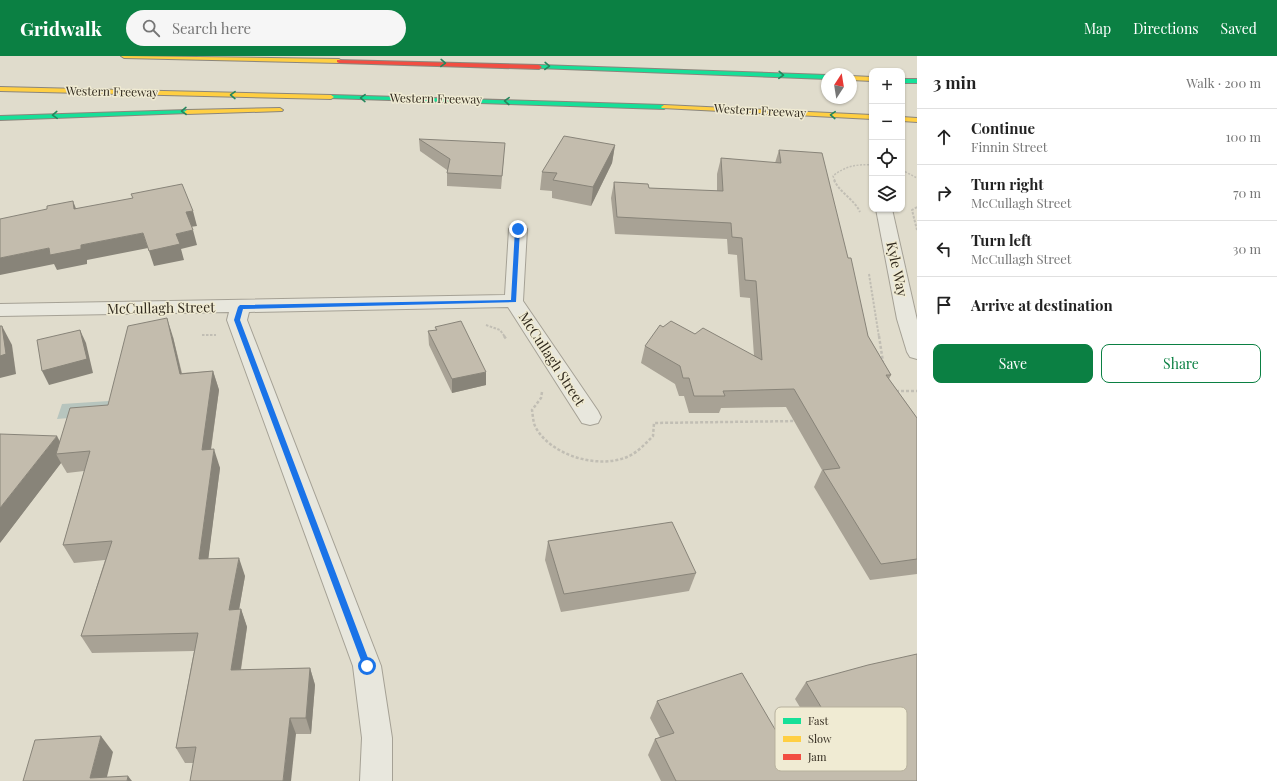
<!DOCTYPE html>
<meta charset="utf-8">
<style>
body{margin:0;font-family:"Playfair Display",serif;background:#f6f6f6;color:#222}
.controls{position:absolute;right:12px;top:12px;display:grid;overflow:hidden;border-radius:8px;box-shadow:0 1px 3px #0004}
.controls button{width:36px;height:36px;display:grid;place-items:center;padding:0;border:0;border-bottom:1px solid #e0e0e0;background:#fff;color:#222;font:20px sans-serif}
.compass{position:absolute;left:821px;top:12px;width:36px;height:36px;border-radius:50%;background:#fff;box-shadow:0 1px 3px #0004;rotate:12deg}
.stop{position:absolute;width:12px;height:12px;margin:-9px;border:3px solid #1a73e8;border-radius:50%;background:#fff}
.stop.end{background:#1a73e8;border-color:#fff;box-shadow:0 1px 4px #0008}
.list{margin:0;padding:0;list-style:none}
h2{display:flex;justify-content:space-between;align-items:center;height:52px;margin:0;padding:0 16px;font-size:17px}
h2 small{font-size:13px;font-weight:400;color:#767676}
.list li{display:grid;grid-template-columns:26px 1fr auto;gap:12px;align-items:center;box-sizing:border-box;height:56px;padding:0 16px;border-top:1px solid #e0e0e0}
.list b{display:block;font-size:15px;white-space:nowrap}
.list p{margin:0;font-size:13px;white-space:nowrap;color:#767676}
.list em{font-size:13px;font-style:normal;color:#767676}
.actions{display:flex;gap:8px;padding:12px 16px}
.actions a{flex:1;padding:9px 0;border:1px solid #0b8043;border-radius:8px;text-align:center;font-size:14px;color:#0b8043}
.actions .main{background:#0b8043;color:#fff}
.icon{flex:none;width:22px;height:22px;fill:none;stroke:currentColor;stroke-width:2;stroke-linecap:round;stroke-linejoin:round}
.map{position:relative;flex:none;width:917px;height:725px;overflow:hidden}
header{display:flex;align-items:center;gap:24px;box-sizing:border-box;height:56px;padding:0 20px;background:#0b8043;color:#fff}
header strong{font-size:19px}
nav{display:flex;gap:22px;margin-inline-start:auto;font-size:14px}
.search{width:280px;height:36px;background:#f6f6f6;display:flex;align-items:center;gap:10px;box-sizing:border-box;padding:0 14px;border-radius:22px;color:#767676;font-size:15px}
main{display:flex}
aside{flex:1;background:#fff}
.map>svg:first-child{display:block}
.water{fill:#b7c5be}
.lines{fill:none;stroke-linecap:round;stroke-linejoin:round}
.street-casing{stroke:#a5a195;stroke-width:2}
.fast-casing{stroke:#8b867c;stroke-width:2}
.slow-casing{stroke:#8b867c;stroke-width:2}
.jam-casing{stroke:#8b867c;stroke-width:2}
.path-far2{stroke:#c1beb4;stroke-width:1.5;stroke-dasharray:2 1.5;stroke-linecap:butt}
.path-far1{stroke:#c1beb4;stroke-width:2;stroke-dasharray:2.5 1.5;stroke-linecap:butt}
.path{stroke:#c1beb4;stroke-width:2.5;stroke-dasharray:3 2;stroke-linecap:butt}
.street{fill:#e8e7dd;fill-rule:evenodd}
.fast{fill:#16e098;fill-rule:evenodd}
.slow{fill:#ffcf43;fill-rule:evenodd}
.jam{fill:#f24e42;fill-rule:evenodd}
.wall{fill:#a8a295}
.shaded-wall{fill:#888479}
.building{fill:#c3bcad;stroke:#888479}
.oneway{stroke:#24865c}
.route{fill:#1a73e8}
.labels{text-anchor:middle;stroke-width:3;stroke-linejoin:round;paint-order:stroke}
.far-street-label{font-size:12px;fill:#322b1f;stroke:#f0ebd3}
.street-label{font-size:14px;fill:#322b1f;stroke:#f0ebd3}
.key{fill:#f0ebd3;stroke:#b7b19d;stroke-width:1}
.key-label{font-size:11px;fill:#322b1f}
</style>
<header>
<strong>Gridwalk</strong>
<div class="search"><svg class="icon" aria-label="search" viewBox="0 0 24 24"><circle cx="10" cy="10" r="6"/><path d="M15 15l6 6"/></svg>Search here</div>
<nav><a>Map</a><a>Directions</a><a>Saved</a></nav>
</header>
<main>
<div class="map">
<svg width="917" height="725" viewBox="0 0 917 725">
<rect width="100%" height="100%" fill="#e0dccc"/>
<path class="water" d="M109 345 105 359 57 363 62 348Z"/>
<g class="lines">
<g class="street-casing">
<g id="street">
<path d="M876 153H892L917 264V303L910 301 907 296 897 263Z"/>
<path d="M518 168 524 169 527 173 523 245 598 355 601 361 598 367 590 369 582 367 508 251 249 256 247 264 381 610 392 682V725H360L362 682 353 610 227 264 229 256 0 260V248L505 239 509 173 512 169Z"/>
</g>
</g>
<g class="fast-casing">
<g id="fast">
<path d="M539 9 827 19V23L537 12 536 11Z"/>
<rect x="902" y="23" width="15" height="4"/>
<path d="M331 39 664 49 667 51 664 53 329 42V40Z"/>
<path d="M187 54 190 56 189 57 0 64V60Z"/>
</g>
</g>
<g class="slow-casing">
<g id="slow">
<path d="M121 0 339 3 342 5 339 7 124 2Z"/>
<path d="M851 20 872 21V25L851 24Z"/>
<path d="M0 31 331 39 334 41 331 43 0 35Z"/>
<path d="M664 49 872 59V63L662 52 661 51Z"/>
<path d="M280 52 283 54 282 55 187 58 184 56 187 54Z"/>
<path d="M902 61 917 62V66L902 65Z"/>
</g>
</g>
<g class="jam-casing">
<path id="jam" d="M337 4 539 9 542 11 539 13 339 7 337 6Z"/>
</g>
<g class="path-far2">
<path d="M902 114 917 122"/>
<path d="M835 125 833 120C845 110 857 108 872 109"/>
</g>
<g class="path-far1">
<path d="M834 124C840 137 854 143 860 156"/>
<path d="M917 151 912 154 917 174"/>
<path d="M869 218 879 281"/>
<path d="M486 269 500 274 505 281"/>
<path d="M202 279H216"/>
</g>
<g class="path">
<path d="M504 280 507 284"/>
<path d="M879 280 883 306"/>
<path d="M896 335H917"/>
<path d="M542 336 541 342 532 354C533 360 533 367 536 372 552 400 598 413 627 401 637 397 645 388 653 380L654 367 798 365"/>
</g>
<use href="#street" class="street"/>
<use href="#fast" class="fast"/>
<use href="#slow" class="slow"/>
<use href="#jam" class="jam"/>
</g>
<g class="wall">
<path d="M419 83 504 99 501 133 447 130V114L420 95Z"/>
<path d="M615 89 612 107 591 150 552 142V135L540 134 542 116Z"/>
<path d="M779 94 868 280 891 319 889 323 917 362V518L870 524 814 431 822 414 786 351 721 352 719 357H689L684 340H679L675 328 641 307 645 290 663 271 695 278 754 300 750 242 740 241 737 199 728 198 727 183 615 178 611 142 614 126 649 132 717 135V118L721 102 775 107Z"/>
<path d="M435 271 486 329 452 337 429 289 428 275 436 274Z"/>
<path d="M173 281 182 317 213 315 219 334 211 394 220 412 208 503 245 520 239 553H241L247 571 241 614 310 612 315 629 311 678H296L193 707H185L176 692 194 595 92 597 81 580 105 504 74 507 63 489 84 415 67 417 61 407 0 487 60 386 108 349Z"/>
<path d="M548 485 696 517 689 535 561 556 545 504Z"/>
<path d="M806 626 917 725H661L648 699 655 683 660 681 650 662 657 645 776 675 809 666 795 643Z"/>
</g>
<g class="shaded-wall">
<path d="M615 89 612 107 591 150 593 131Z"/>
<path d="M73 145 79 160 74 153Z"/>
<path d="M193 155 197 170 190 171 186 156Z"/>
<path d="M193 174 197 189 181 193 184 204 154 210 149 195 176 178Z"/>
<path d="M143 177 148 192 87 204V208L57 214 54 208 0 219V202L49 192 81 189Z"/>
<path d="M167 262 173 281 186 337 180 318Z"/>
<path d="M2 270 12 289 16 318 0 322V300Z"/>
<path d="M80 274 86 287 93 317 49 329 42 315Z"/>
<path d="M213 315 219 334 208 413 202 394Z"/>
<path d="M486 316V329L452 337V323Z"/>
<path d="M57 380 66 397 56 398 61 407 0 487V452Z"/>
<path d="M214 393 220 412 206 521 199 503Z"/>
<path d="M239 502 245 520 236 571 229 554Z"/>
<path d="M241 553 247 571 238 631 231 614Z"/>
<path d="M310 612 315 629 311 678 306 662Z"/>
<path d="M290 662 296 678 291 725H283Z"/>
<path d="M101 680 113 696 106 725 90 722Z"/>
<path d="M128 720 132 725H127Z"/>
</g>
<g class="building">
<path d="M564 80 615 89 593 131 553 124 557 117 542 116Z"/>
<path d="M419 83 505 87 502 120 447 117 450 103Z"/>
<path d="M779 94 822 97 848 202H851L868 280 891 319H886L917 362V503L881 508 823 414 840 412 794 333 723 335 725 340H694L689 322H683L680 310 645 290 660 269 663 271 671 265 695 278 703 272 762 304 756 225 745 224 742 182 732 181 731 167 617 161 614 126 648 128 649 132 723 135 721 102 781 107Z"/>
<path d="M182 128 193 155 186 156 193 174 176 178 180 188 149 195 143 177 81 189V193L50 199 49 192 0 202V163L47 153V150L73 145 74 153 133 142 131 138Z"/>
<path d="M167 262 180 318 213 315 202 394 214 393 199 503 239 502 229 554 241 553 231 614 310 612 306 662H290L283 725H190L196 691 176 692 198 577 81 580 112 485 63 489 90 395 56 398 70 352 108 349 128 270Z"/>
<path d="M461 265 486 316 452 323 428 275 437 274 435 271Z"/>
<path d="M0 270H2L6 298 0 300Z"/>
<path d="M80 274 87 303 42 315 37 284Z"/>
<path d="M0 378 57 380 0 452Z"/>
<path d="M672 466 696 517 564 538 548 485Z"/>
<path d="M917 598V725H676L655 683 674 677 657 645 742 617 776 675 827 661 806 626 868 609Z"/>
<path d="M101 680 90 722 128 720 127 725H23L35 684Z"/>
</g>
<defs><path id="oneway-chevron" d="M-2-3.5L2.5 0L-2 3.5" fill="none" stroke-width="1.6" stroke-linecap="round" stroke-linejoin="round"/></defs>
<g class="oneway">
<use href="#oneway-chevron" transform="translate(443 7) rotate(2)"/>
<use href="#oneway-chevron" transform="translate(547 10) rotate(2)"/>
<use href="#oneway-chevron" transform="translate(781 19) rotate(3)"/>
<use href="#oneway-chevron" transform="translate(233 39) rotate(-179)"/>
<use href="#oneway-chevron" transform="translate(363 42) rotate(-179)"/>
<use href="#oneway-chevron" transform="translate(507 45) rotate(-178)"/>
<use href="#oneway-chevron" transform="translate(184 55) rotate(179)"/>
<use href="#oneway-chevron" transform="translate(55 59) rotate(177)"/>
<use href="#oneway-chevron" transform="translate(833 59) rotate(-177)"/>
</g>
<path class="route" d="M518 172 520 173 516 246 243 253 240 264 371 610 367 614 363 610 234 264 238 251 240 249 511 244 515 173Z"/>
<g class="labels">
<g class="far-street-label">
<text transform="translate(112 36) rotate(1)" y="4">Western Freeway</text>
<text transform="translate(436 43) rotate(1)" y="4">Western Freeway</text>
<text transform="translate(760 55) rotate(3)" y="4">Western Freeway</text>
</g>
<g class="street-label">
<text transform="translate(897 213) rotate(78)" y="5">Kyle Way</text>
<text transform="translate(161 252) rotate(-1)" y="5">McCullagh Street</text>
<text transform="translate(552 303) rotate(57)" y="5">McCullagh Street</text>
</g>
</g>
<rect x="775" y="651" width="132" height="64" rx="6" class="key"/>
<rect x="783" y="662" width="18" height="6" fill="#16e098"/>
<rect x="783" y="680" width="18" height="6" fill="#ffcf43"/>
<rect x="783" y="698" width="18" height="6" fill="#f24e42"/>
<g class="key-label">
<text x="808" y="669">Fast</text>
<text x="808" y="687">Slow</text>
<text x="808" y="705">Jam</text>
</g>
</svg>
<div class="controls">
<button>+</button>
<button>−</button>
<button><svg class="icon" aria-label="locate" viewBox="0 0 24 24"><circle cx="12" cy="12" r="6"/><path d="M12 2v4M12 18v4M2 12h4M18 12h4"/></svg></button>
<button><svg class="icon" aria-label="layers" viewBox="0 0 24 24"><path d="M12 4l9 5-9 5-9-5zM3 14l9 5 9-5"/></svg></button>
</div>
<svg class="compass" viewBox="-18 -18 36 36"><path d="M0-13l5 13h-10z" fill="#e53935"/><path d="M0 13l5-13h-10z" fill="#767676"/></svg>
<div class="stop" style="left:367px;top:610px"></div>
<div class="stop end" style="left:518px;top:173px"></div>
</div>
<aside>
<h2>3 min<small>Walk · 200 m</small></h2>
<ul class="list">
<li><svg class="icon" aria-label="ahead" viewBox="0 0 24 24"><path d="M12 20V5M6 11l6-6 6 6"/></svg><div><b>Continue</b><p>Finnin Street</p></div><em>100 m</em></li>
<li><svg class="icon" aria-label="right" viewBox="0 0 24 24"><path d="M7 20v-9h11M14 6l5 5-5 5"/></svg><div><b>Turn right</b><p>McCullagh Street</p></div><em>70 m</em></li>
<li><svg class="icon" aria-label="left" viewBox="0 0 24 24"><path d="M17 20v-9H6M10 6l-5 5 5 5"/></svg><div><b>Turn left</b><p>McCullagh Street</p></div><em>30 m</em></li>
<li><svg class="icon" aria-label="arrive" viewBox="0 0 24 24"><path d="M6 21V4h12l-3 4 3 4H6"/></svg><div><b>Arrive at destination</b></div></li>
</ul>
<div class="actions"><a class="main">Save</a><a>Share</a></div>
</aside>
</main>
